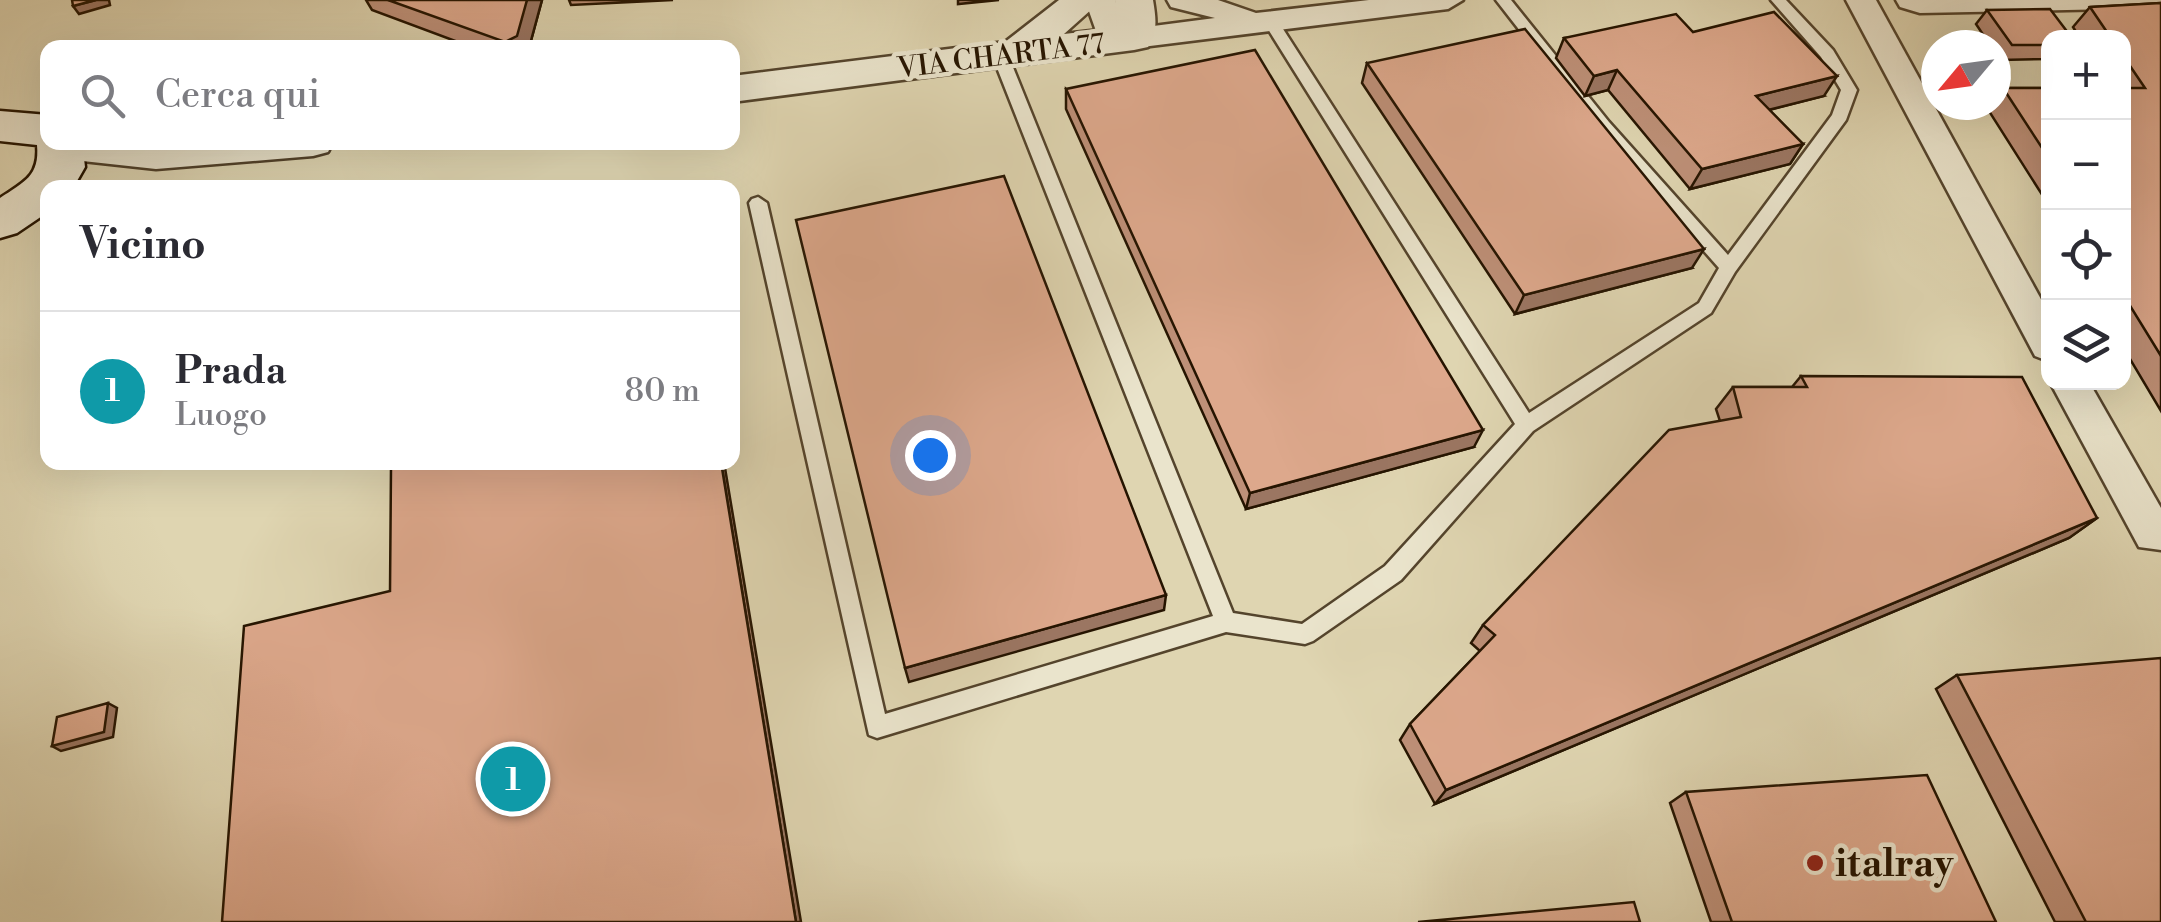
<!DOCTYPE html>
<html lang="it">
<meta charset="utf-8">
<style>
body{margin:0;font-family:"Libre Bodoni",serif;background:#f2f2f3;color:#2b2b33}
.controls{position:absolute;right:30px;top:30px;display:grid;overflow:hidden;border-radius:20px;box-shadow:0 10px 40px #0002}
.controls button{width:90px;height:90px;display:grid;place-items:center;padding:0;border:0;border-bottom:2px solid #e1e1e2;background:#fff;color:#2b2b33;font:50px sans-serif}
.compass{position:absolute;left:1921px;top:30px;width:90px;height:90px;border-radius:50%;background:#fff;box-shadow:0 10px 40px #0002;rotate:241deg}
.you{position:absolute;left:930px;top:455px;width:35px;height:35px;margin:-25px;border:8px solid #fff;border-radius:50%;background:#1a73e8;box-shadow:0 0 0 15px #1a73e833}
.badge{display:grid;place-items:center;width:65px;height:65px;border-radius:50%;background:#8f2418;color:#fff;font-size:32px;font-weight:700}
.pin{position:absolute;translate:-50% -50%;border:5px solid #fff;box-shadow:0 2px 10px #0006}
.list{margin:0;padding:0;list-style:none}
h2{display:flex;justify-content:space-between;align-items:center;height:130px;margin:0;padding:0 40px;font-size:42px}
h2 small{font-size:32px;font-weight:400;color:#7c7c81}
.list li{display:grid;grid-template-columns:65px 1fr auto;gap:30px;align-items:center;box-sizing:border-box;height:160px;padding:0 40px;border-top:2px solid #e1e1e2}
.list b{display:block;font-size:38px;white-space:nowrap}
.list p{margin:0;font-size:32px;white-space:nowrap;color:#7c7c81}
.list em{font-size:32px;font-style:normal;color:#7c7c81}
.icon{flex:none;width:55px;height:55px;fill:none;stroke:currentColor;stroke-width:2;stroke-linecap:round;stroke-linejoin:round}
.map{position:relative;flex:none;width:2161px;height:922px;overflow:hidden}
.search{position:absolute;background:#fff;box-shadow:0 10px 40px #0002;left:40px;top:40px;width:700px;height:110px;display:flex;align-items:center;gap:25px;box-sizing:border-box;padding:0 35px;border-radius:20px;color:#7c7c81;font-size:38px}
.panel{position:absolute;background:#fff;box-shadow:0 10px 40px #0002;left:40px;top:180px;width:700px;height:290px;border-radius:20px}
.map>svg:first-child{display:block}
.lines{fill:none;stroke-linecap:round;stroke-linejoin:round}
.service-casing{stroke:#54442c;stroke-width:5}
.minor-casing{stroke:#54442c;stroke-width:5}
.tertiary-casing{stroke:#54442c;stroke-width:5}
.secondary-casing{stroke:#251400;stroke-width:5}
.service{fill:#eae4cc;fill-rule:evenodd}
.minor{fill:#eae4cc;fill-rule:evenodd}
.tertiary{fill:#eae4cc;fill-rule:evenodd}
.secondary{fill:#eae4cc;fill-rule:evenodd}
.wall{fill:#be9078;stroke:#251400;stroke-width:2.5}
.shaded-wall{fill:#9b7662;stroke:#251400;stroke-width:2.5}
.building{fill:#dda88c;stroke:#251400;stroke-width:2.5}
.poi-dot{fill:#8f2418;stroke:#eae4cc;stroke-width:4}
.labels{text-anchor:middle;stroke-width:9;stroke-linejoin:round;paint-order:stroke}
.far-street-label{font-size:28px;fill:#251400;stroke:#eae4cc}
.near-poi-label{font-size:38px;font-weight:bold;fill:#251400;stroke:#eae4cc;text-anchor:start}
</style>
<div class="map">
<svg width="2161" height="922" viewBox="0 0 2161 922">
<rect width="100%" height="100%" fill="#dfd5b1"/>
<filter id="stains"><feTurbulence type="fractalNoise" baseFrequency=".002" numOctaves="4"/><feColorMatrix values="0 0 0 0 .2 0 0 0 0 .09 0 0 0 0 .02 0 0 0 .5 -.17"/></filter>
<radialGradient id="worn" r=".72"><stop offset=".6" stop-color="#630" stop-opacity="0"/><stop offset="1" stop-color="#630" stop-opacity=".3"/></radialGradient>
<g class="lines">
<g class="service-casing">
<path id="service" d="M1496 0H1511L1609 122 1728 255 1832 115 1841 90 1821 57 1771 0H1786L1833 50 1857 90 1846 120 1735 272 1711 313 1533 431 1401 580 1313 641 1305 644 1226 632 877 738 869 735 749 203 752 199 758 197 767 203 885 714 1213 616 992 55 1000 50 1008 55 1233 613 1302 624 1385 566 1515 424 1263 21 1266 18H1276L1529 413 1699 303 1719 268 1597 130Z"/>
</g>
<g class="minor-casing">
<g id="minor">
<path d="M1085 0H1115L1121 19 1138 28 1215 18 1171 7 1167 0H1218L1256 13 1369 0H1463L1448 9 1134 48 1096 31Z"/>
<path d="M1846 0H1876L2048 312V361L2035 356Z"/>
<path d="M1896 0H2161V8L1920 13 1900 7Z"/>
<path d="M2050 382H2089L2161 508V550L2139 547Z"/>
</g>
</g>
<g class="tertiary-casing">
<g id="tertiary">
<path d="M1059 0H1102L1064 34 1117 28 1115 0H1153C1156 18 1158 31 1148 47L1134 50 732 102V76L1005 42Z"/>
<path d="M46 137 48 142H333L328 152 313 156 156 169 46 157 40 147Z"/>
</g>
</g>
<g class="secondary-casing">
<path id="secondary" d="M0 111 48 115V142H82L85 167 73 188H48V212L17 233 0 238V198C24 182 40 176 37 145L0 141Z"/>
</g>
<use href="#service" class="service"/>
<use href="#minor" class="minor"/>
<use href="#tertiary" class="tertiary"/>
<use href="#secondary" class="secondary"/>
</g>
<g class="wall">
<path d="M366 0H542L529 48H474L372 10Z"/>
<path d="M569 0H673L571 5Z"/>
<path d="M958 0H999L958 4Z"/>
<path d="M2161 3V411L2124 349V38H2080L2073 27 2090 7Z"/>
<path d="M1987 10 2048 38V59L2000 60 1996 53V45H1990L1976 24Z"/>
<path d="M1693 32 1824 96 1769 110 1803 144 1790 164 1690 189 1608 90 1585 96 1556 58 1564 38Z"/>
<path d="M1367 63 1692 268 1515 314 1362 83Z"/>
<path d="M2003 88H2048V204L1987 108 1990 105H1996V97Z"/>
<path d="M1066 89 1474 447 1246 509 1066 109Z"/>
<path d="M1801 376 2097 518 2069 538 1435 804 1400 740 1410 724 1480 651 1471 643 1483 625 1720 421 1716 409 1733 387H1792Z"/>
<path d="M1957 675 2161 922H2055L1936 689Z"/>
<path d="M1686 792 1996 922H1711L1670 803Z"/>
</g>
<g class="shaded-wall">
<path d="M96 0H109L110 5 79 14 73 6Z"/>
<path d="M527 0H542L529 48H507L505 42Z"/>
<path d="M1617 70 1608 90 1585 96 1594 76Z"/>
<path d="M1837 76 1824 96 1744 116 1756 96Z"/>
<path d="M1803 144 1790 164 1690 189 1702 169Z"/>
<path d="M1704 249 1692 268 1515 314 1524 295Z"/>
<path d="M1483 430 1474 447 1246 509 1250 493Z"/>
<path d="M721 462H724L801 922H796Z"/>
<path d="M2097 518 2069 538 1435 804 1446 790Z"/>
<path d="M1166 595 1164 610 909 682 905 668Z"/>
<path d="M108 703 117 708 113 737 61 751 52 746Z"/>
</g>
<g class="building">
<path d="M72 0H96L73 6Z"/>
<path d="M388 0H527L517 36 505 42Z"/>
<path d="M2161 3V356L2124 296V88H2145L2124 57V38H2111L2090 7Z"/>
<path d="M2050 9 2072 38H2048V45H2012L1987 10Z"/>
<path d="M1774 12 1837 76 1756 96 1803 144 1702 169 1617 70 1594 76 1564 38 1676 14 1693 32Z"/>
<path d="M1525 29 1704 249 1524 295 1367 63Z"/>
<path d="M1255 50 1483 430 1250 493 1066 89Z"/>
<path d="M2003 88H2048V157Z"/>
<path d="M1004 176 1166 595 905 668 796 220Z"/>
<path d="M1801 376 2022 377 2097 518 1446 790 1410 724 1495 635 1483 625 1669 430 1741 417 1733 387H1807Z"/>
<path d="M413 462H721L796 922H222L244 626 390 591 391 468Z"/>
<path d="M2161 658V922H2086L1957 675Z"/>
<path d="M108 703 104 732 52 746 57 717Z"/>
<path d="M1927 775 1996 922H1732L1686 792Z"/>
<path d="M1634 902 1640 922H1418Z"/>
</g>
<circle class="poi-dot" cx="1815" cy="863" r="10"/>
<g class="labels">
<g class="far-street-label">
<text transform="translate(1001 55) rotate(-7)" y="10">VIA CHARTA 77</text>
</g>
<g class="near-poi-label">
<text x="1835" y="876">italray</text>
</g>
</g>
<rect width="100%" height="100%" filter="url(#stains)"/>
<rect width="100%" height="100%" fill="url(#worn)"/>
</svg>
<div class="controls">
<button>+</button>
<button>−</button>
<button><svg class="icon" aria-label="locate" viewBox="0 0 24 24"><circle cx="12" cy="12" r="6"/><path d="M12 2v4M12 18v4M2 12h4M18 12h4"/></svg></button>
<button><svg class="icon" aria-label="layers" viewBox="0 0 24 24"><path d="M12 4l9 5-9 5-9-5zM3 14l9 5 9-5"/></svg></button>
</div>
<svg class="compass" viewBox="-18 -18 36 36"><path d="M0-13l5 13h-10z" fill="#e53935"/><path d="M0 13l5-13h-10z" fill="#7c7c81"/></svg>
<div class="you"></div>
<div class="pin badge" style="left:513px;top:779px;background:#0f9aa8">1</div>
<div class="search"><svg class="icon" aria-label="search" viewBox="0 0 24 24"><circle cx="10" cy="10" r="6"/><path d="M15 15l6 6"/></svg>Cerca qui</div>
<section class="panel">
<h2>Vicino<small></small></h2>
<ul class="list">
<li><span class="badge" style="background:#0f9aa8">1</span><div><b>Prada</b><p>Luogo</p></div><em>80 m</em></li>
</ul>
</section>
</div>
